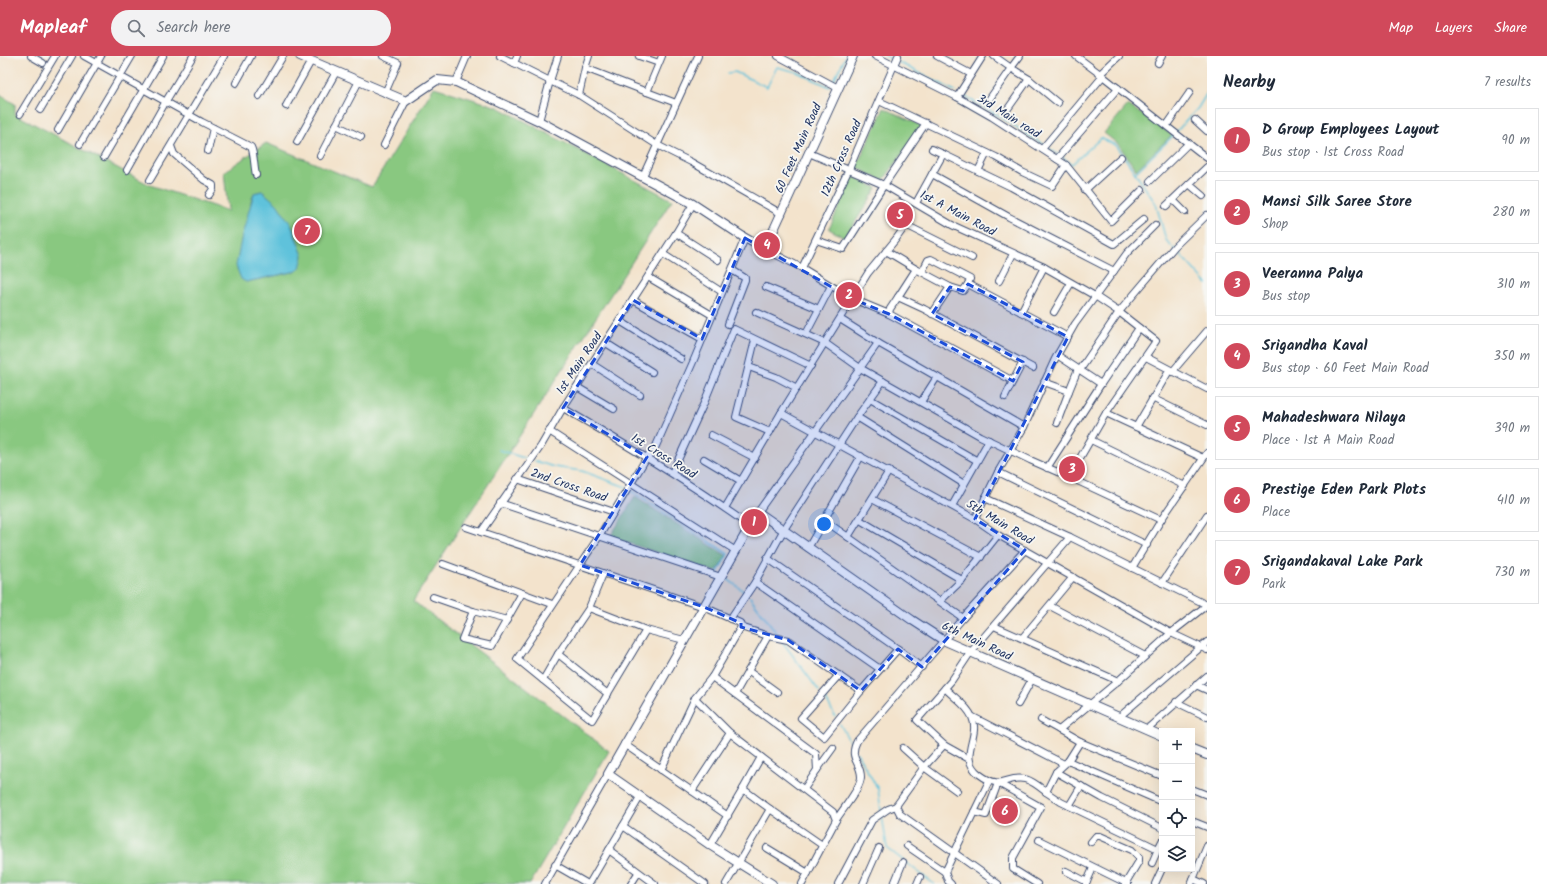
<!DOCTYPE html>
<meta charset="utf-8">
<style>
body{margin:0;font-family:Kalam,sans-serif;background:#f2f2f3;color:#1f2937}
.controls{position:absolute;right:12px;bottom:12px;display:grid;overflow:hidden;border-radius:0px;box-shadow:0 4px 16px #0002}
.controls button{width:36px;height:36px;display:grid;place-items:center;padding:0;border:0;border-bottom:1px solid #e0e1e3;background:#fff;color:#1f2937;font:20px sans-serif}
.you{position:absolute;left:824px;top:468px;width:14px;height:14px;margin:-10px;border:3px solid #fff;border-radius:50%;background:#1a73e8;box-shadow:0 0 0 6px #1a73e833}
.badge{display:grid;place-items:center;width:26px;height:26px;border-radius:50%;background:#d1495b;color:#fff;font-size:13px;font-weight:700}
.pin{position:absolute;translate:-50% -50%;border:2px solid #fff;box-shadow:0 1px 4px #0006}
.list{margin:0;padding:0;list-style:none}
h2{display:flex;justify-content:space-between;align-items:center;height:52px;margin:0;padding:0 16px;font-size:17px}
h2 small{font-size:13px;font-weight:400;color:#747a83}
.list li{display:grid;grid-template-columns:26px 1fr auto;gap:12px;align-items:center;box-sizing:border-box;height:64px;margin:0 8px 8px;padding:0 8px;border:1px solid #e0e1e3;border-radius:0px}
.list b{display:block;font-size:15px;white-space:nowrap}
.list p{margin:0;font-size:13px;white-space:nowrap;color:#747a83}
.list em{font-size:13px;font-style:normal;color:#747a83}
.icon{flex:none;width:22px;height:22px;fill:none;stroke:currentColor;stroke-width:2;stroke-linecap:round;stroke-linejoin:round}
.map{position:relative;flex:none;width:1207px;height:828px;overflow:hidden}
header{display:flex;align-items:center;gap:24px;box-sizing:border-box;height:56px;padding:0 20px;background:#d1495b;color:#fff}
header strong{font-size:19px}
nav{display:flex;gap:22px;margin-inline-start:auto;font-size:14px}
.search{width:280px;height:36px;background:#f2f2f3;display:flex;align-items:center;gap:10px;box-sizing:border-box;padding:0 14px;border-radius:22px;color:#747a83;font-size:15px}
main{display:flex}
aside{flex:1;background:#fff}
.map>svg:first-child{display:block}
.green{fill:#89c880;stroke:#527c6f;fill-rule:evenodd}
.water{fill:#5ec2db;stroke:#3c789c}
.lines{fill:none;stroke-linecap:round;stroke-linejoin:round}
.stream{stroke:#5ec2db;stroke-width:1.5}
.minor-casing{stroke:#3b4a6e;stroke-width:8}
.tertiary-casing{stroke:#3b4a6e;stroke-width:10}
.minor{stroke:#fff;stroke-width:6}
.tertiary{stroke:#fff;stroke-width:8}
.marked{fill:#1d4ed8;fill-opacity:0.2;stroke:#1d4ed8;stroke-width:3;stroke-dasharray:8 5;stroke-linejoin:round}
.labels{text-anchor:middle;stroke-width:3.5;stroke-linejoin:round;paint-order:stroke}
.street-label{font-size:12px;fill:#1b2f5e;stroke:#f6f6f2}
</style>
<header>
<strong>Mapleaf</strong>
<div class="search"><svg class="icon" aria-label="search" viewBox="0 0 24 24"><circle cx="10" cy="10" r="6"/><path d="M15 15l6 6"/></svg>Search here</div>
<nav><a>Map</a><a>Layers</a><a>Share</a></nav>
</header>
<main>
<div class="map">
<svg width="1207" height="828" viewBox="0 0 1207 828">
<rect width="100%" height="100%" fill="#f6f6f2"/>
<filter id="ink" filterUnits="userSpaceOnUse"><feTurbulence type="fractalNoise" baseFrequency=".025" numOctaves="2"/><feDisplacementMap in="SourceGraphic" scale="8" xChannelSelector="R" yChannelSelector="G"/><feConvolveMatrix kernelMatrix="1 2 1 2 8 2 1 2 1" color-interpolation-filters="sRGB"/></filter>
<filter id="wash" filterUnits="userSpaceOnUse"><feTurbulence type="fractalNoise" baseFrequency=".012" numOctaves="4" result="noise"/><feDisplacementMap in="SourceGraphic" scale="16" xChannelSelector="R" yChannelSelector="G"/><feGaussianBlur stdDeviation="0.9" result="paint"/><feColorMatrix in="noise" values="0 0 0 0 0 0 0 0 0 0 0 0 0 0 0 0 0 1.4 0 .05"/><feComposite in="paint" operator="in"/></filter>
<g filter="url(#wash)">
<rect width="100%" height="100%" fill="#f3e3cc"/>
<g class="green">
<path d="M434 31 498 51 672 144 413 545 609 695 530 828H0V39L15 48V58L150 129 228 155 224 116 266 87 372 131ZM262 135 269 141 297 215 246 226 251 145 254 137Z"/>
<path d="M1128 49 1172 79 1136 114 1119 89 1104 77Z"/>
<path d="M884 52 922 70 883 125 856 111Z"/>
<path d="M853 120 877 132 845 182 829 173Z"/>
<path d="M635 441 727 500 716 516 610 481Z"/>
</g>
<path class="water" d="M262 135 277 148 292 170 303 200 300 212 297 215 246 226 241 223 236 210 242 179 254 137Z"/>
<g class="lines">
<g class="stream">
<path d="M885 0 894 4"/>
<path d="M898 6 957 36"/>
<path d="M728 17 735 16 767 31 777 11 797 16 830 31"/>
<path d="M833 26 846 0"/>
<path d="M962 39 1001 61 1044 89"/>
<path d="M1176 76 1198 52 1207 37"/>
<path d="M1047 91 1059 99"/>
<path d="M1062 101 1072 108 1101 82 1117 90 1156 148 1166 184 1171 190"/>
<path d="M1135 117 1174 79"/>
<path d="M1174 192 1207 228"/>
<path d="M499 394 527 403"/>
<path d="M535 405 554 411 582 415 626 431"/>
<path d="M631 435 728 498 718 516"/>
<path d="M726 522 745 536"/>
<path d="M750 541 779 580"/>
<path d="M782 585 819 635"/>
<path d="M825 642 835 660"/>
<path d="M840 668 851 688"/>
<path d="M857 697 878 733 881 755"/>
<path d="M882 759 887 792 934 828"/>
</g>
</g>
</g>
<g filter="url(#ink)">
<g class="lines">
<g class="minor-casing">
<g id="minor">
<path d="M31 0 43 7"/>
<path d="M84 0 202 66 251 91C254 96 254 111 256 119"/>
<path d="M383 0 398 7 385 37"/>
<path d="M500 0 514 7"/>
<path d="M517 0 514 7 550 25 558 0"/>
<path d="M589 0 585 12 647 36 662 0"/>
<path d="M639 0 659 7"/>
<path d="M778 0 838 32"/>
<path d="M875 0 957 41 992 61 1066 109 1111 165 1142 134"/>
<path d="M937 0 971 18"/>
<path d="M1020 0 1011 12 1029 23 1058 47"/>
<path d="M1076 0 1100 18 1119 0"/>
<path d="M1158 7 1162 0"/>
<path d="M1100 18 1207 102"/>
<path d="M456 26 467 0"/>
<path d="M236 27 251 0"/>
<path d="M647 36 676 47"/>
<path d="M579 39 585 12"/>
<path d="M259 40 283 0"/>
<path d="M957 41 983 0"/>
<path d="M879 45 996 101 1022 116 1052 130 1066 109"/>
<path d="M988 45 1011 12 994 0"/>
<path d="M286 50 311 5"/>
<path d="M40 54 72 0"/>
<path d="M1007 54 1029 23"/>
<path d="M20 58 55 0"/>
<path d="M1195 64 1207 75"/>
<path d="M539 65 550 25 579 39 657 89 691 106 782 158"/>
<path d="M336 69 361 81"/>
<path d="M1167 69 1190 36"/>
<path d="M58 74 101 0"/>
<path d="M297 86 336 16"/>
<path d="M80 88 132 0"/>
<path d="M384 89 406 45"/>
<path d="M171 90 174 98 204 124 213 129V133L209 139"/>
<path d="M932 93 943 98"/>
<path d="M1042 93 1103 20"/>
<path d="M208 95 213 72"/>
<path d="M809 97 884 129 952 169 1044 211 1095 240 1119 256 1175 190 1207 159"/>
<path d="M320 100 359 25"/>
<path d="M104 101 163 0"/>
<path d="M1057 103 1118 32"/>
<path d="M127 114 166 45 193 0"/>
<path d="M978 115 987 97"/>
<path d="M932 118 1009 161 1114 215 1075 268 1055 303 1024 371 998 416 975 463"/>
<path d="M643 120 698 0"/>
<path d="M150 124 224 0"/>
<path d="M1150 125 1189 87"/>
<path d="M1189 128 1203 140"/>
<path d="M1085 134 1121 101"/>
<path d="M1173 144 1185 156"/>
<path d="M916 147 943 98 1011 131 1114 188 1144 163"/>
<path d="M1166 150 1207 111"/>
<path d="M676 177 718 204"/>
<path d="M816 184 843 193 884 129 926 67"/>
<path d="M765 193 802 212 853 243 889 258 890 253 898 241 924 253 1033 312"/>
<path d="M886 195 916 213"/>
<path d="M663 198 722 236"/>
<path d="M1044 211 1021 256 1068 281"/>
<path d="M802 212 849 113 898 0"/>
<path d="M1114 215 1127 197 1155 169"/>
<path d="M922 216 928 204 931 203 970 223 968 228 1021 256"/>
<path d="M648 221 712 259"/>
<path d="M999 225 1013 198"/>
<path d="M766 231 819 253"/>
<path d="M950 231 963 235 968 228"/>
<path d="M898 241 916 213 950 231 932 258"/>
<path d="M633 244 702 283"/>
<path d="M756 256 825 287 860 312 980 380 1030 404 1069 421 1106 357 1156 285 1119 256 1080 314"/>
<path d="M1054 256 1071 227"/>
<path d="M889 258 1013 325 1023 306"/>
<path d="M840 263 878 287 1024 371"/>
<path d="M620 265 681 303"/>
<path d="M728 268 745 224V222L732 214"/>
<path d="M806 278 831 230"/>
<path d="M755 284 736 361 770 376"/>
<path d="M606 287 652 316"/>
<path d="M1057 299 1101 328 1139 272"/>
<path d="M1146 301 1207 333"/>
<path d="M592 308 640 339"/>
<path d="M749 311 776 321 797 332"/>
<path d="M1172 316 1207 275"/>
<path d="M1044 326 1069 335 1078 313"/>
<path d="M577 331 614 353"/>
<path d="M1005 341 1013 325"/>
<path d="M1152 342 1207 369"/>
<path d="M870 343 976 404"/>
<path d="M921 346 937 321"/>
<path d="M563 352C627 389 690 427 750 470"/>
<path d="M781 357 975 463 998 479 1171 577 1207 594"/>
<path d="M1106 357 1203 402"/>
<path d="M857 361 964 428"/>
<path d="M1057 367 1069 335"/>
<path d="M1136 371 1169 315"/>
<path d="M549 375 736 495"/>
<path d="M711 379 755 402"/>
<path d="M1091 384 1185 430"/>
<path d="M704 403 741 425"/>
<path d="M1047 412 1101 328"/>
<path d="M998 416 1147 489"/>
<path d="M672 417 704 347 734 273 811 310"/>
<path d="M1069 421 1161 464"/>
<path d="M517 423 614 456"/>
<path d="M985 442 1070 481 1207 549"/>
<path d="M872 443 981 501"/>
<path d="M500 447 721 521"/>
<path d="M952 450 989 384"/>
<path d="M725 452 781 357 868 217 896 183 906 169 972 202"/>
<path d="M758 456 878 287"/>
<path d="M824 464 963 562"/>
<path d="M860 464 962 524"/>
<path d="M466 471 704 551 740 567 741 571 712 621 695 642 661 714"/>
<path d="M481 476 541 390 563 352 676 177 693 148"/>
<path d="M848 481 889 415"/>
<path d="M808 492 861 400"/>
<path d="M767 502 898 593"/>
<path d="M443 508 552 548"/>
<path d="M1132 512 1161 464 1207 397"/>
<path d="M755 526 880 613"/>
<path d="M1162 527 1207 459"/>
<path d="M433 541 473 555 462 583 492 590 522 537"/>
<path d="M940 545 962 524 998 479"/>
<path d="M1050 550 1145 600"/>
<path d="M589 552 646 574 684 584"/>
<path d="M473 555 507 564"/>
<path d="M730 563 755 526 783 475 857 361 883 325"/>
<path d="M994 570 1118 625"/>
<path d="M741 571 768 580 788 584 861 635 898 593 922 611"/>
<path d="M646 574 592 664 517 603 600 479 647 401 656 390 693 306 745 182"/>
<path d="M1023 581 1073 521"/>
<path d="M558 598 608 638"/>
<path d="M748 615 777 636"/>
<path d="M839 619 801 662 824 681 861 635"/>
<path d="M712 621 816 698 817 714 804 733"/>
<path d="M543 624 558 598 589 552 603 518"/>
<path d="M1196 629 1207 634"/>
<path d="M945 632C953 641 967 649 972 661 981 681 957 701 979 718 1003 736 1005 719 1025 723 1033 725 1040 731 1046 736L1056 716 1068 705 1080 686"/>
<path d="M735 638 768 580"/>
<path d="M695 642 730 677 833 756 836 764 802 828"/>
<path d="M1176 646 1207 661"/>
<path d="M1018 648 1032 623"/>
<path d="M973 661 1064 708"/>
<path d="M1119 661 1207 586"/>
<path d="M1041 664 1059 674"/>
<path d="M1147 673 1207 620"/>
<path d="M624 688 728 760"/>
<path d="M944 689 917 664 952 624 970 597 1070 481"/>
<path d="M903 692 924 711 957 735"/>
<path d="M761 701 743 733 770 753"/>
<path d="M969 703 944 689 924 711 896 750 900 758 998 828"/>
<path d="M1068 705 1162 746"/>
<path d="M817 714 833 692"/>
<path d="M1056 716 1102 742 1162 772"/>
<path d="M1162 720 1080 686 1059 674 1118 625 1171 577 1207 549"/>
<path d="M1192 733 1207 739"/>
<path d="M692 735 730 677"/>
<path d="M1046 736 1061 746 1158 793 1162 785"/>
<path d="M1069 750 1081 730"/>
<path d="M974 756 986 759 998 727 1041 751 1013 802V813L1037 828"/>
<path d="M836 764C842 754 861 732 861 721 861 706 848 703 857 685L963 562 1025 494"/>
<path d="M1192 765 1207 771"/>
<path d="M623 770 705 828"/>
<path d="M1039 784 1128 828"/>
<path d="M1091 786 1096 780H1100L1132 794 1139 801V805L1125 828"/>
<path d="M710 789 743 733"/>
<path d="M907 790 945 816 989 725"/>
<path d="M767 792 808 817"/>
<path d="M609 794 655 828"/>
<path d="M1152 807 1158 793"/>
<path d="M555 809 588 828"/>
<path d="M1066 815 1087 826"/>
<path d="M945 816 948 825 951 828"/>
<path d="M1193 823 1204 828"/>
<path d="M545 828 608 718"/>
<path d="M589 828 640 741"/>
<path d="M631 828 638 817"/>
<path d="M726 828 770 753 822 789"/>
<path d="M838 828 872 764 888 753 896 750"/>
<path d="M863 828 879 792"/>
<path d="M894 828 903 806"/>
<path d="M917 828 920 821"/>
<path d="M1086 828 1093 812"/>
<path d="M1155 828 1161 815"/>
<path d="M1191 828 1207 790"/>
</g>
</g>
<g class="tertiary-casing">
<g id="tertiary">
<path d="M300 0 406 45 437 24 456 26 539 65 693 148 745 182 765 193 853 0"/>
<path d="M1192 693 1207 699"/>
<path d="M772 828 710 789 608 718 758 456 912 564 943 584 1162 680"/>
</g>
</g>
<use href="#minor" class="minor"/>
<use href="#tertiary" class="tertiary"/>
</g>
</g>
<path class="marked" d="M745 182 853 243 889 258 1013 325 1023 306 932 258 950 231 963 235 968 228 1068 281 975 463 1025 494 922 611 898 593 861 635 788 584 741 571V567L704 551 580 509 647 401 563 352 633 244 702 283Z"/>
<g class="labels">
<g class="street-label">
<text transform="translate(1009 60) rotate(32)" y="4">3rd Main road</text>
<text transform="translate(798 92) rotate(-66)" y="4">60 Feet Main Road</text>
<text transform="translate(841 102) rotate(-66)" y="4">12th Cross Road</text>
<text transform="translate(958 157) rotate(28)" y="4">1st A Main Road</text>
<text transform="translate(579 307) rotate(-56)" y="4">1st Main Road</text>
<text transform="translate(664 400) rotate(32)" y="4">1st Cross Road</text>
<text transform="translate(569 429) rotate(19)" y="4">2nd Cross Road</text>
<text transform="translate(1000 466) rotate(31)" y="4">5th Main Road</text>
<text transform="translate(977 585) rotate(25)" y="4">6th Main Road</text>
</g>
</g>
</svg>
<div class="controls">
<button>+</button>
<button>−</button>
<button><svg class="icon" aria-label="locate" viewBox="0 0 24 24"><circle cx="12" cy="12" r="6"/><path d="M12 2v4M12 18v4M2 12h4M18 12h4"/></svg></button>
<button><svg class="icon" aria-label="layers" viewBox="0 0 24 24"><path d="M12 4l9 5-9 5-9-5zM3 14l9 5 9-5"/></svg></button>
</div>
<div class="you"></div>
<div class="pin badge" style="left:754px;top:466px">1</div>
<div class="pin badge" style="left:849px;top:239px">2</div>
<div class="pin badge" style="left:1072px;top:413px">3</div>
<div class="pin badge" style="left:767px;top:189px">4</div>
<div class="pin badge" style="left:900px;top:159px">5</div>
<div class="pin badge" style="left:1005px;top:755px">6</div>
<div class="pin badge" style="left:307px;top:175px">7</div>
</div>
<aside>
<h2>Nearby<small>7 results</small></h2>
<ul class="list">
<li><span class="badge">1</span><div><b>D Group Employees Layout</b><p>Bus stop · 1st Cross Road</p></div><em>90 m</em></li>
<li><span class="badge">2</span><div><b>Mansi Silk Saree Store</b><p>Shop</p></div><em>280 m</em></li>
<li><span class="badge">3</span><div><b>Veeranna Palya</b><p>Bus stop</p></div><em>310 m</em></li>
<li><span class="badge">4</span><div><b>Srigandha Kaval</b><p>Bus stop · 60 Feet Main Road</p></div><em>350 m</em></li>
<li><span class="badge">5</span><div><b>Mahadeshwara Nilaya</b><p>Place · 1st A Main Road</p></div><em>390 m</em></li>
<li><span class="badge">6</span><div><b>Prestige Eden Park Plots</b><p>Place</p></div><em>410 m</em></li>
<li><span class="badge">7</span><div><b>Srigandakaval Lake Park</b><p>Park</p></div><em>730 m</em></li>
</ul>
</aside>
</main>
